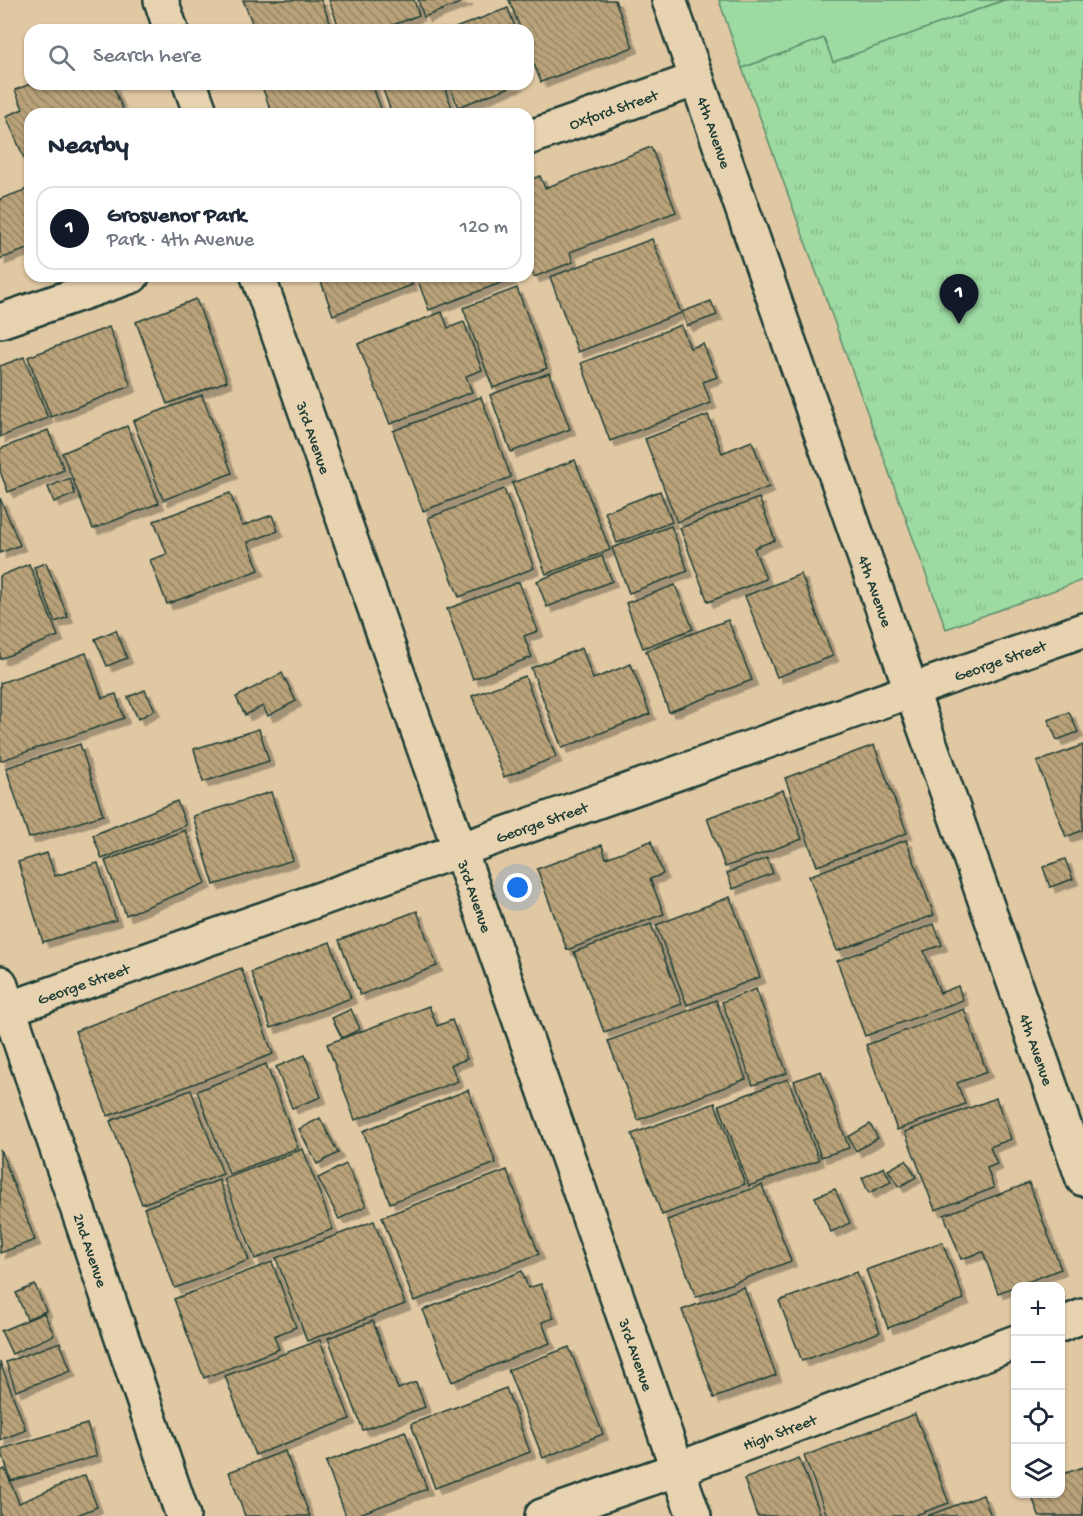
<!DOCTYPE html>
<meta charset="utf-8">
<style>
body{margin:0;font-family:"Gochi Hand",sans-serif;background:#f6f6f7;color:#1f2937}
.controls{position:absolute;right:18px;bottom:18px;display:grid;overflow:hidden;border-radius:12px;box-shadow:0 2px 4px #0004}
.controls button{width:54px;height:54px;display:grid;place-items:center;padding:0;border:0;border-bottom:2px solid #e0e1e3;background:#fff;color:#1f2937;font:30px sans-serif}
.you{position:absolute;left:518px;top:888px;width:21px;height:21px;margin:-15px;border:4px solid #fff;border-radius:50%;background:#1a73e8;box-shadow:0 0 0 9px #1a73e833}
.badge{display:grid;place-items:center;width:39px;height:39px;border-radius:50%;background:#111827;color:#fff;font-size:20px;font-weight:700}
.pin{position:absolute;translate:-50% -50px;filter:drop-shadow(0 2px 3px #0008)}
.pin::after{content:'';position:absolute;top:32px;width:21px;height:18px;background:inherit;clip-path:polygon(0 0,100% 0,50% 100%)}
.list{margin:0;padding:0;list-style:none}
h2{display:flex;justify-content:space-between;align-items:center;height:78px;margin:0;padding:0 24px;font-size:26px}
h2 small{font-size:20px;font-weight:400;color:#747a83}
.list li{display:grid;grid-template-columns:39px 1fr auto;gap:18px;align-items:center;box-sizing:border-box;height:84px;margin:0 12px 12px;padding:0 12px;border:2px solid #e0e1e3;border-radius:18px}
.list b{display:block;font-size:22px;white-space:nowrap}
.list p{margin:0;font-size:20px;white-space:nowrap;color:#747a83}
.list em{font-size:20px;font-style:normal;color:#747a83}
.icon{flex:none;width:33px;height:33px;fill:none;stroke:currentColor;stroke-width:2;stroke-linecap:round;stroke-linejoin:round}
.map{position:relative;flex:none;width:1083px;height:1516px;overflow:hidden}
.search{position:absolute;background:#fff;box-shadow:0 2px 4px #0004;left:24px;top:24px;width:510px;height:66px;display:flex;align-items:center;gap:15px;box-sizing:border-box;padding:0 21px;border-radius:18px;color:#747a83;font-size:22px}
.panel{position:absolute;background:#fff;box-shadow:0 2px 4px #0004;left:24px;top:108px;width:510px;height:174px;border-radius:18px}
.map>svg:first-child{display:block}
.grass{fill:url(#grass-tufts);stroke:#5e8c6c;stroke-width:1.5}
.pitch{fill:#9ddba3;stroke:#5e8c6c;stroke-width:1.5}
.building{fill:url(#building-back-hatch);stroke:#1f3d34;stroke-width:1.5;filter:url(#shadow)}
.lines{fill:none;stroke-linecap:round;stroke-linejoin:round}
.minor-casing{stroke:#1f3d34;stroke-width:38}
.minor{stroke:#e8d3b1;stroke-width:33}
.labels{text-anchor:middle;stroke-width:5;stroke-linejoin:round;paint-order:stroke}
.street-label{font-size:16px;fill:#1f3d34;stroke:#e8d3b1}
</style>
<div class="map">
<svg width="1083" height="1516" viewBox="0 0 1083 1516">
<defs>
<pattern id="grass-tufts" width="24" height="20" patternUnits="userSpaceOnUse" patternTransform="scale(1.5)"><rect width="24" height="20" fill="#9ddba3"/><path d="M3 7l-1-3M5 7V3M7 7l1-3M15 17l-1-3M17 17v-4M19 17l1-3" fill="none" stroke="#87bd8d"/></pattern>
<pattern id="building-back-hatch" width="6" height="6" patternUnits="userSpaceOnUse" patternTransform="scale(1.5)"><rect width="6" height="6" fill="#b9a279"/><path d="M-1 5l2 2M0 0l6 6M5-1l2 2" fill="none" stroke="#968564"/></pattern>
<filter id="shadow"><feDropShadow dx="5.5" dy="5.5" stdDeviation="0" flood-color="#0004"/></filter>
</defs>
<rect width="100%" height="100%" fill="#e0c8a3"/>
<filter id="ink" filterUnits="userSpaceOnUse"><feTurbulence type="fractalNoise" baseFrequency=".0167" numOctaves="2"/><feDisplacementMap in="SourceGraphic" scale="12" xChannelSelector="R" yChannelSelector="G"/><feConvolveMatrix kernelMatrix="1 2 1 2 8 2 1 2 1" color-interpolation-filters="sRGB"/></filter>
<g filter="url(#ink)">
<path class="grass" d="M1004 0H1083V580L946 629 742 68 824 38 833 61Z"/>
<path class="pitch" d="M719 0H1004L833 62 824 38 742 68Z"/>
<g class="building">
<path d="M243 0H321L333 30H255Z"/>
<path d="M329 0H414L419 15 380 30H340Z"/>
<path d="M418 0H468L424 17Z"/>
<path d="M509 0H615L633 47 541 82 528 49V30H521Z"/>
<path d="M508 8 516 30H450Z"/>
<path d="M30 84H112L125 114H30V164L27 165 6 116 23 109 15 90Z"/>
<path d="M261 84H372L383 114H272Z"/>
<path d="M381 84H443L453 110 442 114H392Z"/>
<path d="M449 84H518L458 107Z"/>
<path d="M651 147 676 212 570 252 573 262 534 277 528 262V181L540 176 545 188Z"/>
<path d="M30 188V248L0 259V199Z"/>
<path d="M652 239 681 313 578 352 550 277Z"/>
<path d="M319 276H409L412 285 333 315Z"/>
<path d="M416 276H510L511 279 429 310Z"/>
<path d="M517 288 547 368 493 388 463 308Z"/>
<path d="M196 299 227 381 167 404 136 322Z"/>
<path d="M711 301 717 315 687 326 682 312Z"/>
<path d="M442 312 448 328 464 322 482 370 466 376 472 392 390 424 358 344Z"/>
<path d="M681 325 690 348 703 344 717 377 703 382 711 403 610 441 581 363Z"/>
<path d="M109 327 131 386 51 417 28 357Z"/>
<path d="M24 357 48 418 0 437V366Z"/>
<path d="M549 373 570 429 511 452 490 395Z"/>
<path d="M202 395 232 473 163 500 133 421Z"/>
<path d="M481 397 511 477 423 511 393 431Z"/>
<path d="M708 415 722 453 752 441 769 487 677 522 645 439Z"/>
<path d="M127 426 159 503 93 529 62 453Z"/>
<path d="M48 430 64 470 8 492 0 471V449Z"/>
<path d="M575 460 610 550 546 574 512 483Z"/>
<path d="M70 478 75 494 54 502 48 487Z"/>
<path d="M504 489 534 568 459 597 428 518Z"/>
<path d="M660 491 672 522 617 543 605 512Z"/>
<path d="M230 493 242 526 272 515 278 531 248 542 259 570 167 604 150 560 167 554 154 521Z"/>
<path d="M0 498 20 545 0 553Z"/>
<path d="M759 498 775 540 754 548 766 579 708 602 680 528Z"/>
<path d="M671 526 688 571 629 593 612 548Z"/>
<path d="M602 556 612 581 547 607 537 581Z"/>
<path d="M46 563 68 617 55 622 34 567Z"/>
<path d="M29 564 58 636 0 659V576Z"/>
<path d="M801 574 833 656 777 677 745 596Z"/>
<path d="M519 582 538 631 524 636 532 657 473 679 447 609Z"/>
<path d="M675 585 693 629 643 648 626 603Z"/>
<path d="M728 620 752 680 669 712 646 651Z"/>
<path d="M116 630 127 658 107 666 95 639Z"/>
<path d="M582 648 593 679 631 664 650 714 562 748 531 668Z"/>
<path d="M86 653 102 698 116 694 124 718 0 761V683Z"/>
<path d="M282 673 296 701 268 716 263 706 245 715 236 697Z"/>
<path d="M525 676 556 757 504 777 472 696Z"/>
<path d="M145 690 155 710 138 719 128 697Z"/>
<path d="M1069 712 1078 732 1057 740 1048 720Z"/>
<path d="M259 729 269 761 203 782 194 749Z"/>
<path d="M80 744 103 815 29 838 6 768Z"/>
<path d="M874 745 907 833 817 866 785 778Z"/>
<path d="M1083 745V830L1066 837 1037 762Z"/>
<path d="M783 790 802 839 725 867 707 818Z"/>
<path d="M271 792 293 860 214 885 193 816Z"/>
<path d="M177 801 186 825 102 859 93 835Z"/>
<path d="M185 830 206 883 126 915 105 861Z"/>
<path d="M906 840 934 915 837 951 809 876Z"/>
<path d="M651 841 663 874 650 879 664 914 567 950 537 869 602 845 606 858Z"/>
<path d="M47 853 55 876 98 863 116 920 43 942 18 862Z"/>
<path d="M767 858 773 873 733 889 727 873Z"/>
<path d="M1065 859 1073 879 1050 887 1043 867Z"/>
<path d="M730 897 760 977 687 1005 656 925Z"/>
<path d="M417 911 437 966 360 995 339 940Z"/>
<path d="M651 924 682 1004 604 1032 574 952Z"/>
<path d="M934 924 942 945 924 951 940 993 958 986 963 1000 865 1036 837 961Z"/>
<path d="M330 942 351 998 271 1028 251 972Z"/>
<path d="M241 968 273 1054 108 1116 75 1031Z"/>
<path d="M756 989 787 1073 753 1085 722 1002Z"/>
<path d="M716 1000 746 1079 638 1120 608 1041Z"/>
<path d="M429 1006 437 1026 452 1020 467 1059 451 1065 458 1081 355 1120 327 1044Z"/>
<path d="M351 1009 360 1029 342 1038 332 1018Z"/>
<path d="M964 1009 987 1072 957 1083 965 1104 897 1130 866 1045Z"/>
<path d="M305 1055 321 1097 292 1108 276 1067Z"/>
<path d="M266 1064 298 1148 229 1174 197 1091Z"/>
<path d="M821 1071 849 1148 821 1157 794 1081Z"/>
<path d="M788 1079 819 1160 749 1186 719 1105Z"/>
<path d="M191 1090 223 1174 142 1204 110 1121Z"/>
<path d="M468 1090 496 1163 390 1203 363 1131Z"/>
<path d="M996 1098 1011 1139 990 1147 997 1164 987 1168 994 1188 935 1210 905 1132Z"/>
<path d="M715 1103 745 1184 662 1215 632 1134Z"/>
<path d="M320 1118 338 1153 317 1164 299 1129Z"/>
<path d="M870 1124 878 1138 856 1151 848 1137Z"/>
<path d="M0 1149 35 1240 0 1253Z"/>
<path d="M303 1149 333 1229 255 1259 224 1179Z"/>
<path d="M906 1160 916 1177 899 1187 888 1170Z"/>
<path d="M346 1164 366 1206 339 1219 318 1178Z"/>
<path d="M884 1167 891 1182 869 1193 862 1178Z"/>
<path d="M507 1170 539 1254 414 1301 382 1217Z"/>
<path d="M219 1180 249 1260 175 1288 144 1208Z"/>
<path d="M1029 1183 1061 1269 998 1293 983 1252 961 1259 944 1215Z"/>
<path d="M762 1185 791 1261 696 1297 667 1220Z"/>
<path d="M835 1189 850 1223 831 1232 815 1197Z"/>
<path d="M374 1221 405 1304 307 1341 276 1258Z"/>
<path d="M942 1242 964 1299 888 1328 866 1270Z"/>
<path d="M272 1262 296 1327 274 1336 279 1349 204 1378 174 1299Z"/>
<path d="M522 1271 528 1288 541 1284 554 1318 542 1322 550 1343 452 1382 423 1310Z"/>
<path d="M857 1272 880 1332 802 1361 779 1301Z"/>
<path d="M35 1285 46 1311 27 1319 16 1293Z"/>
<path d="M744 1287 776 1375 714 1398 682 1310Z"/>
<path d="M44 1313 54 1335 12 1354 1 1331Z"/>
<path d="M373 1321 398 1389 416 1382 425 1407 363 1430 328 1338Z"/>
<path d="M320 1340 350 1419 255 1455 225 1376Z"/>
<path d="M60 1342 71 1371 16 1391 6 1362Z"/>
<path d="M569 1347 603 1434 543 1458 508 1370Z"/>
<path d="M0 1362 26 1430 0 1440Z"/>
<path d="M506 1388 530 1452 435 1488 411 1424Z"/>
<path d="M915 1414 949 1503 913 1516H827L804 1456Z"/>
<path d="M87 1424 97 1456 11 1481 1 1449Z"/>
<path d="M405 1431 427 1489 354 1516H346L326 1462Z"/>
<path d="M285 1451 310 1516H245L229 1472Z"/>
<path d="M799 1458 821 1516H757L744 1479Z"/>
<path d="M1083 1467V1516H1039L1031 1494H1060V1475Z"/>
<path d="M5 1469 19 1503 85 1475 97 1507 75 1516H0V1471Z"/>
<path d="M983 1495 991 1516H927Z"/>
</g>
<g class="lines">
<g class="minor-casing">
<g id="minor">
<path d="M161 0 171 30"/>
<path id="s1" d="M669 0 1083 1179"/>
<path d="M190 84 201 114"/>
<path id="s2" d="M528 138 697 79"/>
<path id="s3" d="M258 276 694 1516"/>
<path d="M0 321 132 276"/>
<path id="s4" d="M0 983 183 1516"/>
<path id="s5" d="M0 1012 1083 630"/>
<path d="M1060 1325 1083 1316"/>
<path id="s6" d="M542 1516 678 1469 1016 1342"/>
</g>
</g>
<use href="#minor" class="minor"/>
</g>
</g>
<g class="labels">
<g class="street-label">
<text dy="6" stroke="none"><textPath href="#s2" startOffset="90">Oxford Street</textPath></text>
<text dy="6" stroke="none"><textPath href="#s1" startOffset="140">4th Avenue</textPath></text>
<text dy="6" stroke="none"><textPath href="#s3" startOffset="171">3rd Avenue</textPath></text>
<text dy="6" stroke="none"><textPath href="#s1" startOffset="626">4th Avenue</textPath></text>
<text dy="6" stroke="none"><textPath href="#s5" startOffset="1060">George Street</textPath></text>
<text dy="6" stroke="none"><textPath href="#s5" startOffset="574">George Street</textPath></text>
<text dy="6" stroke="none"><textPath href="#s3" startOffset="657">3rd Avenue</textPath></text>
<text dy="6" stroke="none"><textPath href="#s5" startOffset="88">George Street</textPath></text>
<text dy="6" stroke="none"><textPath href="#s1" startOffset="1112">4th Avenue</textPath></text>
<text dy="6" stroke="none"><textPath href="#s4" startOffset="282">2nd Avenue</textPath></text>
<text dy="6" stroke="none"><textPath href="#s3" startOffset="1143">3rd Avenue</textPath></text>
<text dy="6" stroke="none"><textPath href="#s6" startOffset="252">High Street</textPath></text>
</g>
</g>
</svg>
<div class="controls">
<button>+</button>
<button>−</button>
<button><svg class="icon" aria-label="locate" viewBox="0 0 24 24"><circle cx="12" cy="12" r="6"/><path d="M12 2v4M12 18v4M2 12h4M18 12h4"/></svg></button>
<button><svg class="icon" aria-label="layers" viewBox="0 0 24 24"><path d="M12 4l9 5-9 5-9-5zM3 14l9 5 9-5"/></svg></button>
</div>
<div class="you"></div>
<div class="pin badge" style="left:959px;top:324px">1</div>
<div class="search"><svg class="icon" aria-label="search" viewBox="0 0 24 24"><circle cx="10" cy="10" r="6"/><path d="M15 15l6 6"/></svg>Search here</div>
<section class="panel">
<h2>Nearby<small></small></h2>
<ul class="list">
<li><span class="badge">1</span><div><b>Grosvenor Park</b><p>Park · 4th Avenue</p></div><em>120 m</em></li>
</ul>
</section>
</div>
